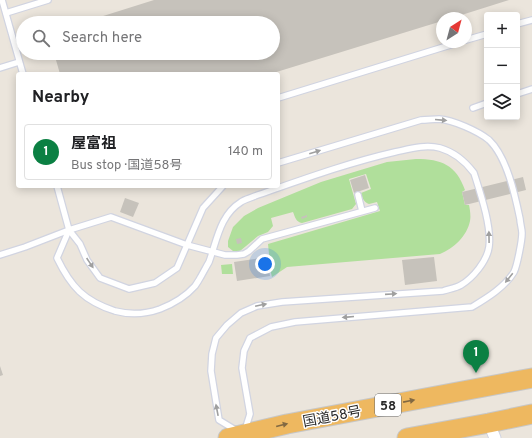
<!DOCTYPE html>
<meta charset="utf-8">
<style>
body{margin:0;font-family:Overpass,"Noto Sans JP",sans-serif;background:#f2f2f2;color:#202124}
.controls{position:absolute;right:12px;top:12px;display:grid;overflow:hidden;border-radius:4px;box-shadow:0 2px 10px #0003}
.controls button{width:36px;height:36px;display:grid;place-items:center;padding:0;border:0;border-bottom:1px solid #e0e0e0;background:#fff;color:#202124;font:20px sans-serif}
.compass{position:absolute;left:436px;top:12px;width:36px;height:36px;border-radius:50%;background:#fff;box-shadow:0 2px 10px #0003;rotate:36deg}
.you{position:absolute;left:265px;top:264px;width:14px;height:14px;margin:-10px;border:3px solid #fff;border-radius:50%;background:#1a73e8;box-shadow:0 0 0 6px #1a73e833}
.badge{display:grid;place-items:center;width:26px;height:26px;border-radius:50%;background:#0b8043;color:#fff;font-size:13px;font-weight:700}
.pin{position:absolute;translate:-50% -33px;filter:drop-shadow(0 1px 2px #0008)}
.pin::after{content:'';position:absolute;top:21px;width:14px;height:12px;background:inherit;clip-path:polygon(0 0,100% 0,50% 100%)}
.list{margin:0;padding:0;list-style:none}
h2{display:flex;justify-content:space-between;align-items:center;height:52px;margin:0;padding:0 16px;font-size:17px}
h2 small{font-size:13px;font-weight:400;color:#757577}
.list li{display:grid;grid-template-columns:26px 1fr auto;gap:12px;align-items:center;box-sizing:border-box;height:56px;margin:0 8px 8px;padding:0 8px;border:1px solid #e0e0e0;border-radius:4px}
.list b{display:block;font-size:15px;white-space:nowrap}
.list p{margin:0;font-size:13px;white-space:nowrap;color:#757577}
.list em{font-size:13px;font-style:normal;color:#757577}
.icon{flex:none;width:22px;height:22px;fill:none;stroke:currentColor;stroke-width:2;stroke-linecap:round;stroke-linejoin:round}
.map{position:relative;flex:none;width:532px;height:438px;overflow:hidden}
.search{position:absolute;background:#fff;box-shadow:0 2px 10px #0003;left:16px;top:16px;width:264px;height:44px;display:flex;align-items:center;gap:10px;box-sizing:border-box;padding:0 14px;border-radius:22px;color:#757577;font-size:15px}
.panel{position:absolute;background:#fff;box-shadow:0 2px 10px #0003;left:16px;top:72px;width:264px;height:116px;border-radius:4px}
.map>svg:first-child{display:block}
.green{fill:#b0df9b}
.building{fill:#c6c2bb}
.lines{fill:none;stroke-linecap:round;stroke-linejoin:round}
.service-casing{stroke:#d1d4e1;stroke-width:8}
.minor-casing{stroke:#d1d4e1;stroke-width:13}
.trunk-casing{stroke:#c7c7c7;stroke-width:21}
.service{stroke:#fff;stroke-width:5.5}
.minor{stroke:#fff;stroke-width:11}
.trunk{stroke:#eeb860;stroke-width:19}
.oneway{fill:#9f9f9f}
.oneway2{fill:#826942}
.labels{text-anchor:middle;stroke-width:3;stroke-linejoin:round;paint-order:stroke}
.shield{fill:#fff;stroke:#696969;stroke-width:1}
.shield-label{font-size:13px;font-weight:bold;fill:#292929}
.street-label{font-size:14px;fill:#292929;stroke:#fff}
</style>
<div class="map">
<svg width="532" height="438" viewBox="0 0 532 438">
<rect width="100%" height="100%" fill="#ebe5dc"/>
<g class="green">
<path d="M416 159C442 159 456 165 465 190L462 192 465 205H469C470 210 471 216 470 221 467 236 454 248 440 254L287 267 272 277 271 273 268 244 380 211 377 202 369 204C364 202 362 198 361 193L371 189 366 174 349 179 356 204 352 209 302 223C296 222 295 217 293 212L271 218 273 226 268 232 258 236 240 251H233L228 247V241L233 227 244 216 258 208 321 182 387 162Z"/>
<path d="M232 264 233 274H222L221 265Z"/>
</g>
<g class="building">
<path d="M154 0H509L452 18H442V21L270 74H60L54 53H273V23H81Z"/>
<path d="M365 175 369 188 354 193 350 180Z"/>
<path d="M523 177 526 190 465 205 462 192Z"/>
<path d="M125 198 139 203 133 217 120 212Z"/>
<path d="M307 215V217L302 219 301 217Z"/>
<path d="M241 238 242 243 237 244 236 239Z"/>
<path d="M267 257 270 276 237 281 234 262Z"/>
<path d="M434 257 437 281 405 285 402 260Z"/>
<path d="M0 366 3 375 0 376Z"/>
</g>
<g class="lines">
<g class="service-casing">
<g id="service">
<path d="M2 0 23 74"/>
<path d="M6 13 48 0"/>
<path d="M517 24 532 20"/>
<path d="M466 40 487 34"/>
<path d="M0 68 19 62"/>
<path d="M517 94 532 89"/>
<path d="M278 98 460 42"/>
<path d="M473 108 487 103"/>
<path d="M57 186 69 230 80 244 87 260 100 278 129 289 155 283 177 268 203 208 223 186"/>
<path d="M358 195 362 211"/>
<path d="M69 230 57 258C71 287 84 301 115 311 130 315 146 314 160 309 173 304 186 296 195 286 197 283 199 280 200 278 203 273 206 267 209 262 217 240 220 215 241 202 245 199 251 198 255 196 301 180 347 163 395 152 409 149 425 144 440 148 454 152 465 161 474 173 480 192 492 227 489 247 487 261 473 278 461 285 456 288 449 289 443 291L282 302 257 306 241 313 227 325 216 338 212 354 211 371 219 420 237 431"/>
<path d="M0 255 25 247 69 230 111 217 187 245 225 255H237L244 254 249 251 262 239 375 208"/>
<path d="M245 430 250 414 242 368 244 351 250 338 271 327 295 322 472 307C487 298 505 287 514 272 517 266 522 241 522 233 522 229 520 223 520 219 515 195 507 157 489 140 478 131 453 120 439 119 433 119 427 120 421 120L278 163"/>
</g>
</g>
<g class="minor-casing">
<path id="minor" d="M489 423 495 438"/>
</g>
<g class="trunk-casing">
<g id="trunk">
<path d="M228 438 287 424 532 378"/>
<path d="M407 438 489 423 532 414"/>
</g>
</g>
<use href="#service" class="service"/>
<use href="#minor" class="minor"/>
<use href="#trunk" class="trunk"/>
</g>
<defs><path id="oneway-solid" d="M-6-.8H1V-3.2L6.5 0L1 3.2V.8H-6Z"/></defs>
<g class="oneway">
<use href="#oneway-solid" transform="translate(441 120) rotate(5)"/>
<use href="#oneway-solid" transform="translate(315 152) rotate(-17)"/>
<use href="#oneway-solid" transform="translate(489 237) rotate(-91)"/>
<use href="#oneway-solid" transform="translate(90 263) rotate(56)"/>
<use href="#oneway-solid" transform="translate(509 278) rotate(129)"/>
<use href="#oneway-solid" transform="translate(391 294) rotate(-4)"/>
<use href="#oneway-solid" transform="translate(261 305) rotate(-12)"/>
<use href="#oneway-solid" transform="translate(348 317) rotate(175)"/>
<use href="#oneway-solid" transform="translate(217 410) rotate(-101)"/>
</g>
<g class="oneway2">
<use href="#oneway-solid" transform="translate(409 401) rotate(-11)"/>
<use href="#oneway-solid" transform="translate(282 425) rotate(-14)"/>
</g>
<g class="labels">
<rect class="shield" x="375" y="394" width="26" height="22" rx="3"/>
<g class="shield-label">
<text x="388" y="410">58</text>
</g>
<g class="street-label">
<text transform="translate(332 416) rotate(-11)" y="5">国道58号</text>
</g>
</g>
</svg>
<div class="controls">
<button>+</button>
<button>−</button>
<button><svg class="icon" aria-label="layers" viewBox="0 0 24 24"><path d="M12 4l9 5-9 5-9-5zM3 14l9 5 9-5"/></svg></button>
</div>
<svg class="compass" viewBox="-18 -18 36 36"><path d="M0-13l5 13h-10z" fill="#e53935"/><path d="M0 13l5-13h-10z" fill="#757577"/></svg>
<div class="you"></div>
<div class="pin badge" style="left:476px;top:373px">1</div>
<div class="search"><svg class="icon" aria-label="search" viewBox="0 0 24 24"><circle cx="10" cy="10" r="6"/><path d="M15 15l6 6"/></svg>Search here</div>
<section class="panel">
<h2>Nearby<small></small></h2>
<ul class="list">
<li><span class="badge">1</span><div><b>屋富祖</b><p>Bus stop · 国道58号</p></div><em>140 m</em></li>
</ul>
</section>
</div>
